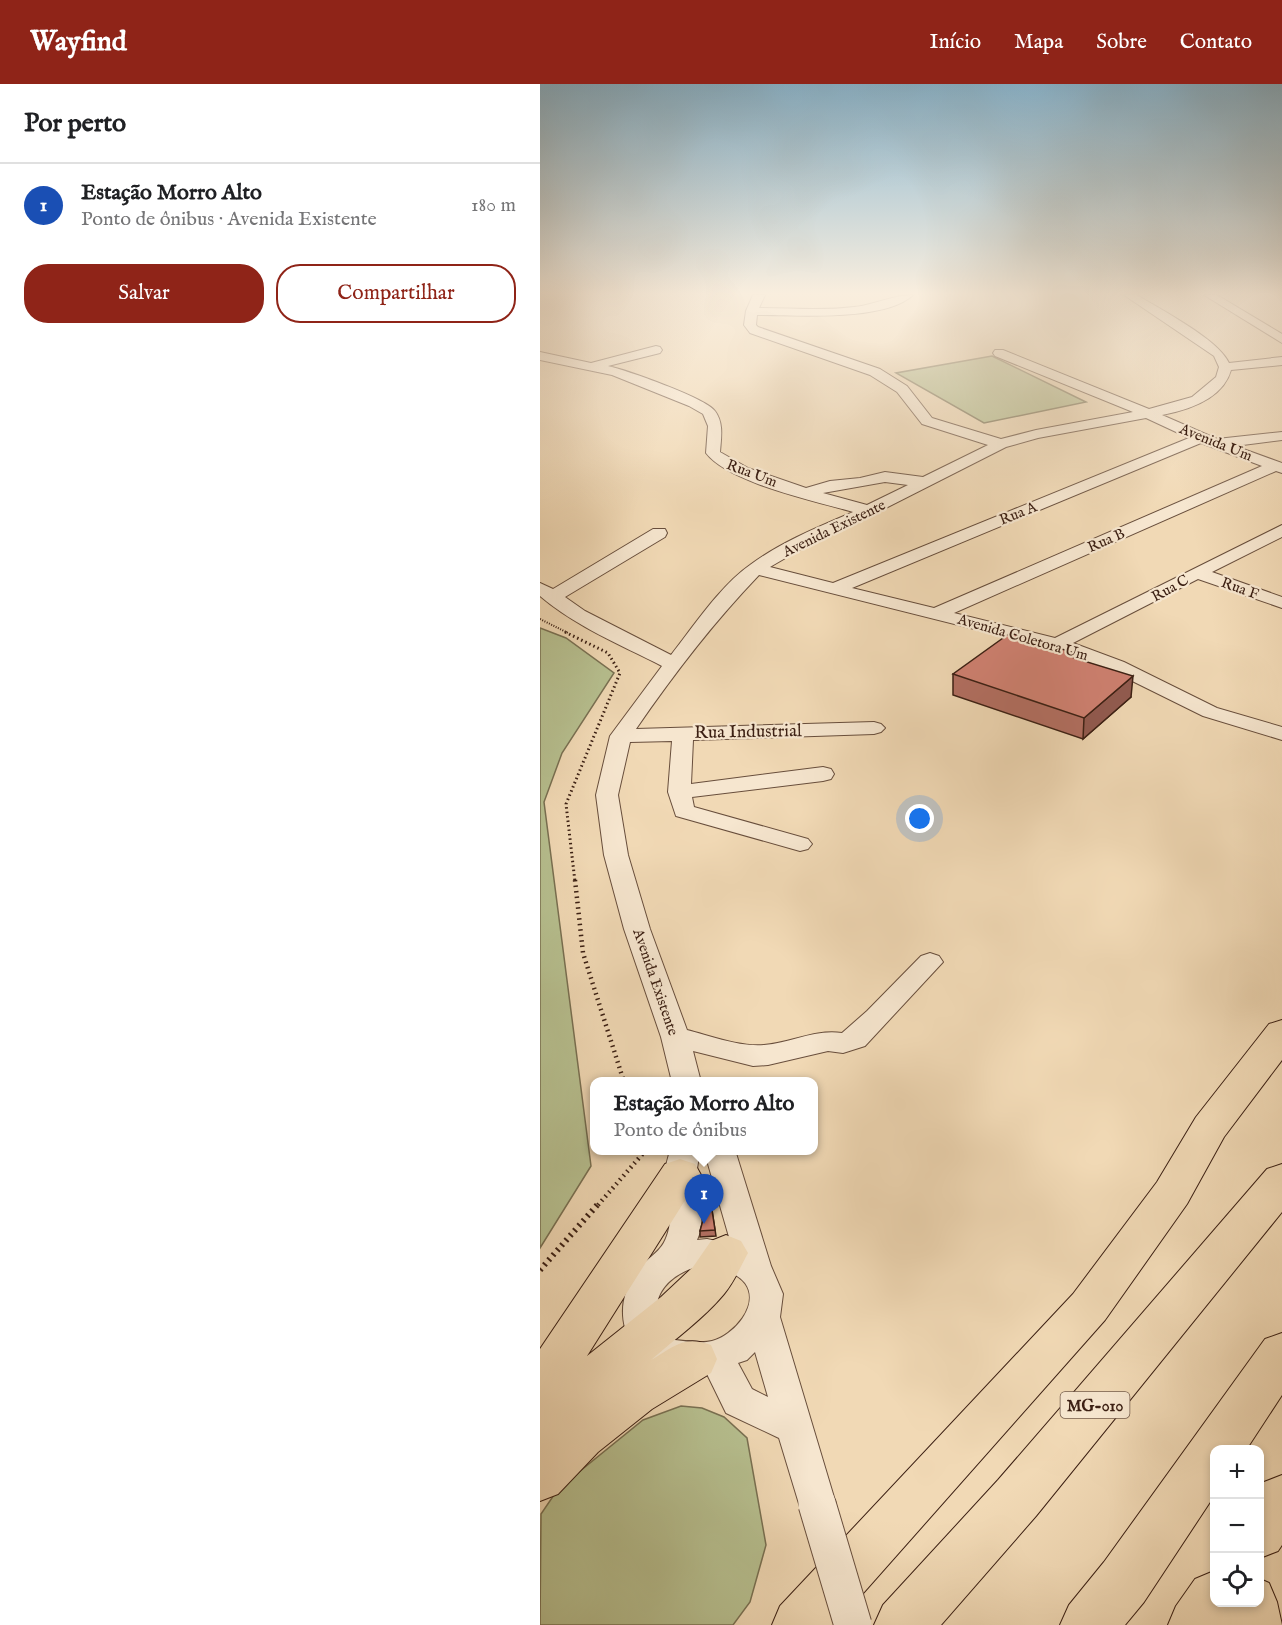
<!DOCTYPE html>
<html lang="pt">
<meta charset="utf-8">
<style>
body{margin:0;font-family:"IM FELL English",serif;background:#f6f6f6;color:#202124}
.controls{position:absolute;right:18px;bottom:18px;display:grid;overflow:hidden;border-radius:12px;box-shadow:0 3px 9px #0003}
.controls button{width:54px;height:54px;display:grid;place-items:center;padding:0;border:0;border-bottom:2px solid #e0e0e0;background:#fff;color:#202124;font:30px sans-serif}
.you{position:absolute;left:380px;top:735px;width:21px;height:21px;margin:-15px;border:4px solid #fff;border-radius:50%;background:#1a73e8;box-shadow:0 0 0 9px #1a73e833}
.badge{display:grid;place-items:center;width:39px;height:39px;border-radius:50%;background:#8f2418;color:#fff;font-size:20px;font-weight:700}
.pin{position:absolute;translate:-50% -50px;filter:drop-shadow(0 2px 3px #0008)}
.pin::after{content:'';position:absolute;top:32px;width:21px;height:18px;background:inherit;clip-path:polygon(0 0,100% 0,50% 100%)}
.popup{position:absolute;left:50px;top:993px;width:228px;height:78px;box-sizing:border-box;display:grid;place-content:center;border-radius:12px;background:#fff;filter:drop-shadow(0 2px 4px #0005);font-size:20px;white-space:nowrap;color:#757577}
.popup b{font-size:22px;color:#202124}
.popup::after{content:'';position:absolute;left:50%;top:100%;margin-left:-12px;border:12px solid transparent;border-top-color:#fff}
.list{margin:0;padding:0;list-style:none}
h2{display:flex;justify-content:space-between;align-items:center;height:78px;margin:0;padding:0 24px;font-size:26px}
h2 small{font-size:20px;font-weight:400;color:#757577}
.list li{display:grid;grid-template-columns:39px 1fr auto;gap:18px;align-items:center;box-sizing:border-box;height:84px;padding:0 24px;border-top:2px solid #e0e0e0}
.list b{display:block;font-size:22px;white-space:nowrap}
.list p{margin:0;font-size:20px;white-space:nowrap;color:#757577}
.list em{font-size:20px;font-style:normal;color:#757577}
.actions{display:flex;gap:12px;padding:18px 24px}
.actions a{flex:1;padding:14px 0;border:2px solid #8f2418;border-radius:24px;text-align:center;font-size:21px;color:#8f2418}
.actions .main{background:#8f2418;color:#fff}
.icon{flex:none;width:33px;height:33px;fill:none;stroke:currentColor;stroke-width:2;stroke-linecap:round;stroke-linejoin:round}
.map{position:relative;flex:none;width:742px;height:1541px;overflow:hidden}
header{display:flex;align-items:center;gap:36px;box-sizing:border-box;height:84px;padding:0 30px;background:#8f2418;color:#fff}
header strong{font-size:28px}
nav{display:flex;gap:33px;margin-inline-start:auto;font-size:21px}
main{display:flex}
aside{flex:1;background:#fff}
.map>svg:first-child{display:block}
.green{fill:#b7c090;stroke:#797052;stroke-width:1.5}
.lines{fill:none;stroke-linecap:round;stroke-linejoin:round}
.minor-casing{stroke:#684e3c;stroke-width:2}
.major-casing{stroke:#3b1f13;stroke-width:2}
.highway-casing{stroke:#3b1f13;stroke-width:2}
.path-far3{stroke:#3b1f13;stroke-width:2;stroke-dasharray:1 1.5;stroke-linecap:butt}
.path-far2{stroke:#3b1f13;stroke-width:3;stroke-dasharray:1.5 3;stroke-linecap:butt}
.path-far1{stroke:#3b1f13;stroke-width:4.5;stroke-dasharray:1.5 4;stroke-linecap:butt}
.path{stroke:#3b1f13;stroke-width:6;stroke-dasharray:2 4.5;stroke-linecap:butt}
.minor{fill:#f6e6cf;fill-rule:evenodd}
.major{fill:#f1d9b5;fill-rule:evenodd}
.highway{fill:#f1d9b5;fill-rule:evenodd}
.minor-bridge-casing{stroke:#684e3c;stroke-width:39;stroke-linecap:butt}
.minor-bridge{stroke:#f6e6cf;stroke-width:37}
.wall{fill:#b36f62;stroke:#3b1f13;stroke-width:1.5}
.shaded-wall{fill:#925a50;stroke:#3b1f13;stroke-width:1.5}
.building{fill:#d08172;stroke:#3b1f13;stroke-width:1.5}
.labels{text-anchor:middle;stroke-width:4.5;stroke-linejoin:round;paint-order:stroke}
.far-street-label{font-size:15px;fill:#3b1f13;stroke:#f6e6cf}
.shield{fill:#f6e6cf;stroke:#735b4b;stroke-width:1.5}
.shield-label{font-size:16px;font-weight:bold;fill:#3b1f13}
.street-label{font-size:18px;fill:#3b1f13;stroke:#f6e6cf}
</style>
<header>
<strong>Wayfind</strong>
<nav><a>Início</a><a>Mapa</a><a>Sobre</a><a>Contato</a></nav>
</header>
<main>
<aside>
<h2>Por perto<small></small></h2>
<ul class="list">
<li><span class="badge" style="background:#1a4fb4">1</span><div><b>Estação Morro Alto</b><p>Ponto de ônibus · Avenida Existente</p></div><em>180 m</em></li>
</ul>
<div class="actions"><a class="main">Salvar</a><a>Compartilhar</a></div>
</aside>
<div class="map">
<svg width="742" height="1541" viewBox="0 0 742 1541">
<rect width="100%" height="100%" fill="#f1d9b5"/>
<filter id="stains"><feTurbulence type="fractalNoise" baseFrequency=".00333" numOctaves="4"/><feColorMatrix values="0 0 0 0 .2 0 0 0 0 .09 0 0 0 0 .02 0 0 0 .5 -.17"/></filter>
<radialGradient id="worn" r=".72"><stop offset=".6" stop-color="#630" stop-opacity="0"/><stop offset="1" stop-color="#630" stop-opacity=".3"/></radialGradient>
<g class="green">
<path d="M452 272 546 318 444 339 356 289Z"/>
<path d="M0 544 26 554 74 589 22 669 4 718 51 1082 0 1164Z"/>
<path d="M141 1322 162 1324 184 1333 207 1354 226 1461 210 1518 193 1541H0L1 1430 18 1405 103 1336Z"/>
</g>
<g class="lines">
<g class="minor-casing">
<g id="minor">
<path d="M213 211H225L219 224C251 224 282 227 314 223 334 221 353 211 373 211 344 238 256 231 217 231L216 241 218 243 340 285 367 302 392 334 461 355 496 346 593 328 455 272 453 269 455 266H463L609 325 652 313 676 293 679 283 674 272 584 211H597C621 226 678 255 689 279L742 273V281L691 286C683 315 648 326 622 331L677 355 742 348V356L695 362 742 379V389L736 387 414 529 515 554 742 441V453L672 488 742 513V524L658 495 533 559 584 578 677 624 742 643V656L663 632 570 586 510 564 219 491C173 539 133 591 96 645L334 638 341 640 345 644 341 648 334 650 153 656 151 700 283 683 291 685 294 690 291 695 283 697 152 713 154 723 268 755 272 760 268 765 260 767 136 732 128 708 132 657 90 658 78 711 88 771 110 845 147 946C171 952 199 963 224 961 251 959 274 945 302 949L327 927 381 872 390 869 399 872 403 878 325 962 303 969 288 967 228 981 213 982 153 967 161 998H132L121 953 84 845 64 771 56 711 70 652 122 582C81 561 35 542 0 512V499L13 505 113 445H125L127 449 125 453 25 513 45 527 131 571C153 543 181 501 210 481 241 458 278 443 313 428 276 417 189 399 166 369L168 342 163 330 149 322 72 291 0 276V268L51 279 116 262 120 263 122 266 120 269 68 282C86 286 166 314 175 327 184 339 181 354 180 368L208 384 266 404 290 397 320 394 345 388 383 393 448 361 382 340 357 308 330 291 210 249 204 241 206 227ZM606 334 649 354 293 499 230 483 273 458 334 430 466 363 498 354ZM661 359 722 382 394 524 312 504ZM345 398 368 401 327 421 283 409Z"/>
<path d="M664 211H677L742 250V259Z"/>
<path d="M130 1066H160L156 1091 162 1143 157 1156 167 1155 191 1160 164 1066H195L231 1182 243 1210 240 1233 296 1420 291 1433 277 1439 263 1433 239 1354 186 1329 166 1288C148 1288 128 1289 112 1279 78 1259 75 1216 97 1187 110 1170 124 1169 129 1144 132 1129 125 1109 125 1094 124 1085 128 1075 130 1066ZM167 1181C180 1185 196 1188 205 1199 221 1221 193 1252 172 1257 161 1260 146 1257 135 1256 96 1224 126 1186 167 1181ZM215 1268 228 1313 212 1305 198 1279 207 1276Z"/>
</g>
</g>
<g class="major-casing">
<g id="major">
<path d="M742 936V976L684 1053 647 1120 565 1236 295 1541H232L240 1522 533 1210 617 1098 656 1033 729 940Z"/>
<path d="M140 1075 155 1080 161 1091 47 1272 121 1213 153 1183 171 1157 186 1151 201 1157 208 1169C201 1182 194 1198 184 1210 163 1235 135 1255 111 1276 134 1263 143 1251 171 1261L177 1275 171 1289 112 1325 58 1368 18 1410 0 1417V1265L125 1080Z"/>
<path d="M742 1391V1461L738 1467 720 1474V1405L724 1398Z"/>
<path d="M674 1487V1518H720V1495L729 1499 737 1518 742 1541H628L636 1522 655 1495Z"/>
</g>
</g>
<g class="highway-casing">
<g id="highway">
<path d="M742 1080V1128L496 1432 401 1541H334L343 1521 458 1396 727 1085Z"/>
<path d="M742 1249V1311L706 1366H674V1412L604 1518 585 1541H520L529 1521 564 1478 725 1255Z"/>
</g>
</g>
<path class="path-far3" d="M0 535 28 549"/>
<path class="path-far2" d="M25 548 68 569 80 589 26 720 35 798"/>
<g class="path-far1">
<path d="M35 796 43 869 84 998"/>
<path d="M58 1121 106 1066"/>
</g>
<path class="path" d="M0 1186 59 1119"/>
<use href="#minor" class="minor"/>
<use href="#major" class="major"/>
<use href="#highway" class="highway"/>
<g class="minor-bridge-casing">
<path id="minor-bridge" d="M277 1420 313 1541"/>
</g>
<use href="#minor-bridge" class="minor-bridge"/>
</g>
<g class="wall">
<path d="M538 575 591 613 543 655 413 611V590Z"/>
<path d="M170 1113 176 1152 160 1153V1147Z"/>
</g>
<path class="shaded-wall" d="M593 592 591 613 543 655 544 634Z"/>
<g class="building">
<path d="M470 549 538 570 534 574 593 592 544 634 413 590Z"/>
<path d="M170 1113 175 1146 160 1147 163 1136 161 1115Z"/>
</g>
<linearGradient id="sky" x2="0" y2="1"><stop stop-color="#89b6d0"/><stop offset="0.49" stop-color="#f9eede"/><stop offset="1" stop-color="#f9eede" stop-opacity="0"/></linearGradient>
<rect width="742" height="427" fill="url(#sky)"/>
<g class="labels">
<g class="far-street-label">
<text transform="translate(676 358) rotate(22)" y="5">Avenida Um</text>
<text transform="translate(212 389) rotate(21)" y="5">Rua Um</text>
<text transform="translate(478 429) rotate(-22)" y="5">Rua A</text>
<text transform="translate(294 444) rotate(-26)" y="5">Avenida Existente</text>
<text transform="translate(566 456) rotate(-24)" y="5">Rua B</text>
<text transform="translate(630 504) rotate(-29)" y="5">Rua C</text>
<text transform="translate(700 504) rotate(20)" y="5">Rua F</text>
<text transform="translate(483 553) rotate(16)" y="5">Avenida Coletora Um</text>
<text transform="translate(116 898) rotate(71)" y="5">Avenida Existente</text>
</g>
<rect class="shield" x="520.5" y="1308" width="69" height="26" rx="4.5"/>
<g class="shield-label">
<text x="555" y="1327">MG-010</text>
</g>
<g class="street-label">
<text transform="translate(208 647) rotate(-1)" y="6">Rua Industrial</text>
</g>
</g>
<rect width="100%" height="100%" filter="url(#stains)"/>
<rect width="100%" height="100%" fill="url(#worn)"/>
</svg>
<div class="controls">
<button>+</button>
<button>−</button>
<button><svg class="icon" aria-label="locate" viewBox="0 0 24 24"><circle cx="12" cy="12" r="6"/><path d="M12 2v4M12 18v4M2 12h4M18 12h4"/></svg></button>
</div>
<div class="you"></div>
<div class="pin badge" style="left:164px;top:1140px;background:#1a4fb4">1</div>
<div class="popup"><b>Estação Morro Alto</b>Ponto de ônibus</div>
</div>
</main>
